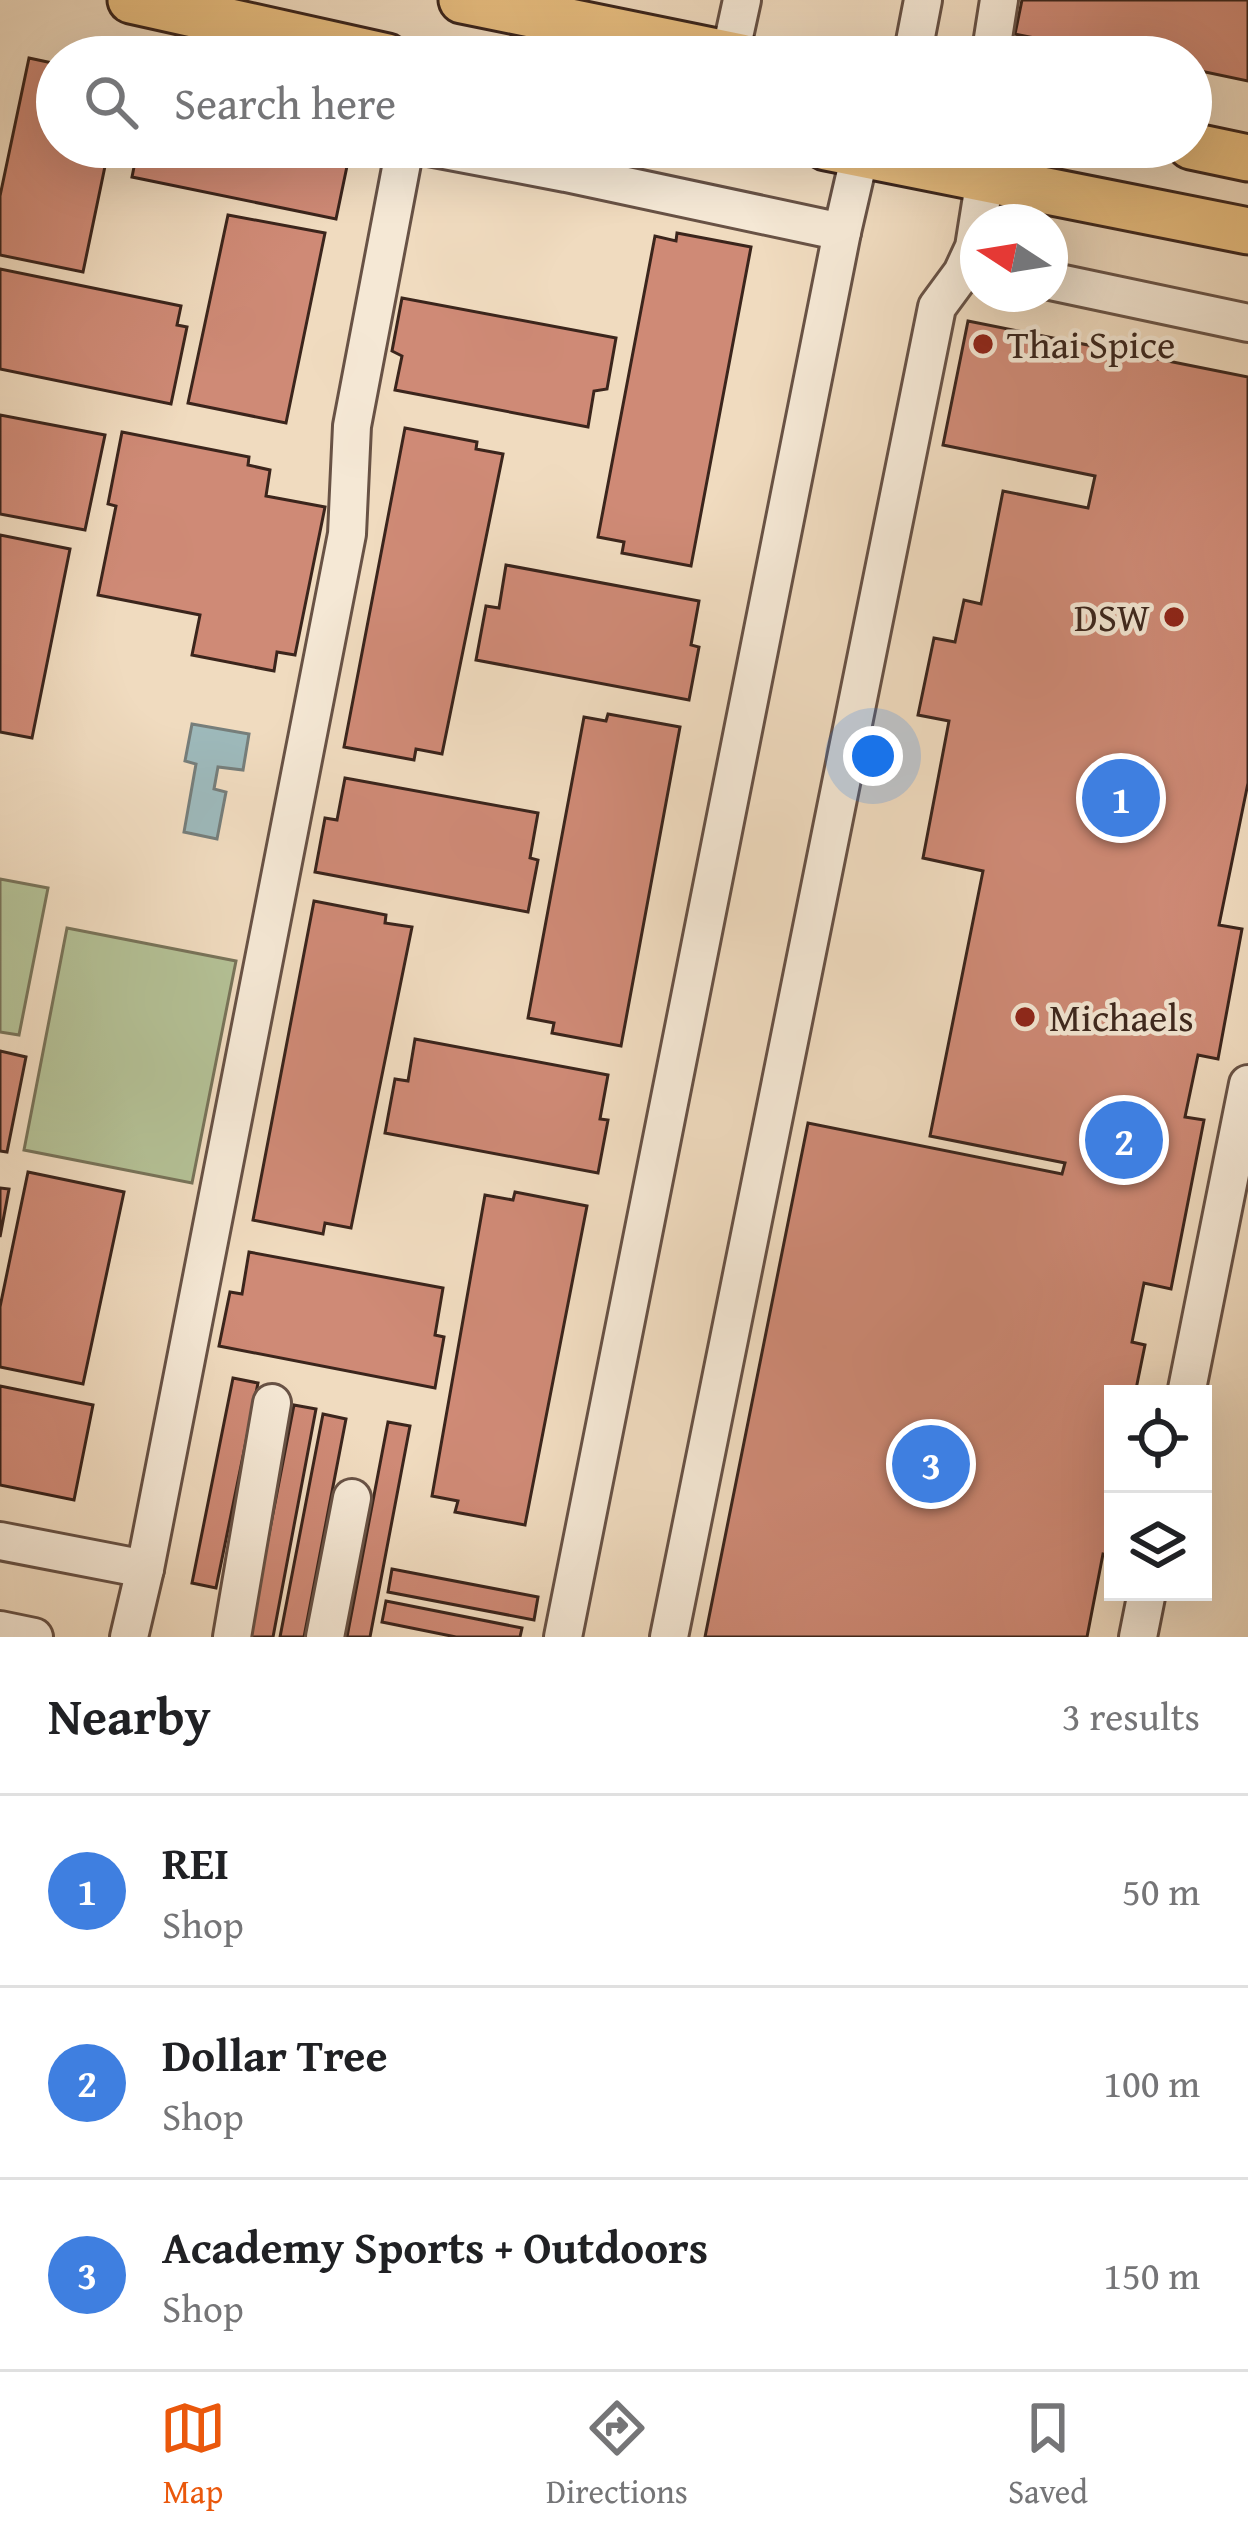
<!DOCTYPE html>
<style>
body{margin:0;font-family:"Gentium Book Plus",serif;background:#f2f2f2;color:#202124}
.controls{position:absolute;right:36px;bottom:36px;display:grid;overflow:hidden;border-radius:0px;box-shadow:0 12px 48px #0002}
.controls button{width:108px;height:108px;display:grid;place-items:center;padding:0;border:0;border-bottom:3px solid #e0e0e0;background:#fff;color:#202124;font:60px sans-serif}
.compass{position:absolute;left:960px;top:204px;width:108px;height:108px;border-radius:50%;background:#fff;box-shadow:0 12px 48px #0002;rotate:282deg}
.you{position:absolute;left:873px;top:756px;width:42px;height:42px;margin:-30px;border:9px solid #fff;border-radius:50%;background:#1a73e8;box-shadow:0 0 0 18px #1a73e833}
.badge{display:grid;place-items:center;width:78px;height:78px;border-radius:50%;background:#ea580c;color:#fff;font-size:39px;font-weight:700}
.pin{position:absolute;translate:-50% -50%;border:6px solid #fff;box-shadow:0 3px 12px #0006}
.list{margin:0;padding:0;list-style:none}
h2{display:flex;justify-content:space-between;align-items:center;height:156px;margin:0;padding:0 48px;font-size:51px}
h2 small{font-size:39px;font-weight:400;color:#757577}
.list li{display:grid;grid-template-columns:78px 1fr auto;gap:36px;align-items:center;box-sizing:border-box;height:192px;padding:0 48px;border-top:3px solid #e0e0e0}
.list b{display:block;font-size:45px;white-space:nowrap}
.list p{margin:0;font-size:39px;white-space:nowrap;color:#757577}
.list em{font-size:39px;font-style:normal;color:#757577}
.icon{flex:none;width:66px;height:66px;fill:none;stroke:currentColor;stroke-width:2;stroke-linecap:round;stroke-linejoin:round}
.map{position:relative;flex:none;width:1248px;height:1637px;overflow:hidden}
.search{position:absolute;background:#fff;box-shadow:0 12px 48px #0002;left:36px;right:36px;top:36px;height:132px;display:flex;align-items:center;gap:30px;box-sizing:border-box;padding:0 42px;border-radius:66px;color:#757577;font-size:45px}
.sheet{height:732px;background:#fff}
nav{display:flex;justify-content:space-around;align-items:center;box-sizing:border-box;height:168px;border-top:3px solid #e0e0e0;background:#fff;font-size:33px;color:#757577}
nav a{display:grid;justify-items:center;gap:6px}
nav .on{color:#ea580c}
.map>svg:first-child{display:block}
.green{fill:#b4c196;stroke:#787359;stroke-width:3}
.water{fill:#9db9bb;stroke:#767e7b;stroke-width:3}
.building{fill:#cf8a76;stroke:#3b251c;stroke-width:3}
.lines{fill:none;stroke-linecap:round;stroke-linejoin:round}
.minor-casing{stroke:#685245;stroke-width:42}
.major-casing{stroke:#3b251c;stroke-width:51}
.minor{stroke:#f5e8d5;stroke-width:36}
.major{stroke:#e8be80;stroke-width:45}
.poi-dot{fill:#8f2418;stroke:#f5e8d5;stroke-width:4.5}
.labels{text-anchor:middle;stroke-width:9;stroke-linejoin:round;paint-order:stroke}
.poi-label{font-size:39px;fill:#3b251c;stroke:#f5e8d5;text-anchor:start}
</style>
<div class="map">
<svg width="1248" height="1637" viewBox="0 0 1248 1637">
<rect width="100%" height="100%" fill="#f0dbbf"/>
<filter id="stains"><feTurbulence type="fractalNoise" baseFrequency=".00167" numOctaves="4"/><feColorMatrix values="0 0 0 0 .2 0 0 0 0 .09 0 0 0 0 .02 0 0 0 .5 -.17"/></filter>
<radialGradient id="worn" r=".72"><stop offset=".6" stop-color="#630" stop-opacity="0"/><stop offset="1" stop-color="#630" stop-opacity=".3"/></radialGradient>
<g class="green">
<path d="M0 879 48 888 19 1035 0 1032Z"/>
<path d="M67 928 236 961 192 1183 24 1150Z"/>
</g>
<path class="water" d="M192 724 249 734 243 770 218 767 214 789 226 792 217 839 184 832 196 764 185 761Z"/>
<g class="building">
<path d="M1022 0H1248V81L1191 69V57H1129L1015 34Z"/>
<path d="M29 58 57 64V147H109L83 272 0 255V196Z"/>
<path d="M138 147H351L336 219 132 177Z"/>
<path d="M228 215 325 233 286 423 188 403Z"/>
<path d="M677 233 751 247 691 566 622 553 624 542 598 537 655 236 676 241Z"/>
<path d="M0 269 181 306 177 325 187 327 171 404 0 369Z"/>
<path d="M402 298 616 338 607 389 594 391 588 427 395 390 402 356 392 351Z"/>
<path d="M968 321 1248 377V783L1219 925 1242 929 1218 1059 1198 1055 1185 1117 1204 1120 1171 1289 1144 1283 1132 1342 1145 1345 1135 1394H1113V1556L1103 1554 1087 1637H705L808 1123 1062 1174 1065 1163 930 1136 983 871 923 858 949 721 918 715 934 638 955 642 964 600 981 604 1003 491 1088 508 1095 476 943 445Z"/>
<path d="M0 415 105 435 85 530 0 514Z"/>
<path d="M405 428 477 442 476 449 503 454 442 754 416 749 414 760 344 747Z"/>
<path d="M122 432 249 457 248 465 270 470 266 496 325 507 295 655 277 652 274 671 192 655 200 615 98 595 116 506 108 504Z"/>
<path d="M0 535 70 549 32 738 0 732Z"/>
<path d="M506 565 699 601 691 645 699 647 689 700 476 660 486 606 499 608Z"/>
<path d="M608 714 680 727 621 1046 552 1033 554 1023 528 1018 584 717 606 721Z"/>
<path d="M345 778 538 813 530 858 538 860 528 912 315 872 325 818 337 820Z"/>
<path d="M314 901 386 915 385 923 412 927 351 1228 325 1223 323 1234 253 1220Z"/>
<path d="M415 1039 608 1075 600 1119 608 1120 598 1173 385 1133 395 1079 408 1081Z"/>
<path d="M0 1051 26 1057 7 1152 0 1151Z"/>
<path d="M28 1172 124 1192 83 1384 0 1367V1307Z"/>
<path d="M0 1188 9 1189 0 1237Z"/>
<path d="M515 1192 587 1206 525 1525 455 1512 458 1501 432 1496 485 1195 513 1200Z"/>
<path d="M249 1252 443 1288 435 1335 444 1337 435 1388 219 1346 230 1292 242 1294Z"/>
<path d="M233 1378 258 1383 216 1588 192 1583Z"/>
<path d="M0 1386 93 1405 74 1500 0 1485Z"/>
<path d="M294 1405 316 1409 273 1637H249Z"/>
<path d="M323 1414 346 1419 304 1637H280Z"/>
<path d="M388 1422 410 1426 370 1637H347Z"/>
<path d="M392 1569 538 1597 534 1620 388 1592Z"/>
<path d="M386 1601 522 1628 520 1637H456L382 1622Z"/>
</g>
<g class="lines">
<g class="minor-casing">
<g id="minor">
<path d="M730 55 742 0"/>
<path d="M912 57 923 0"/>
<path d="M990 57 999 0"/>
<path d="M429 147 566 173 842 232"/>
<path d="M1050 281 1248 323"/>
<path d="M1186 1394 1248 1084"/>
<path d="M0 1541 145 1569"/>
<path d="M0 1630 34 1637"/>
<path d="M129 1637 145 1569 347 534 352 426 405 147"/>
<path d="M232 1637 272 1403"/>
<path d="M325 1637 352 1498"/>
<path d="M563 1637 842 232 860 154"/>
<path d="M669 1637 937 307 962 273 974 247 985 178"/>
<path d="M1138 1637 1147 1592"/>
</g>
</g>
<g class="major-casing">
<g id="major">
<path d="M131 0 387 57"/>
<path d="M462 0 741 57"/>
<path d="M1191 146 1248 158"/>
<path d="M826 147 1248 231"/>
</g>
</g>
<use href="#minor" class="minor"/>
<use href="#major" class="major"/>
</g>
<g class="poi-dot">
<circle cx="983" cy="344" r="12"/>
<circle cx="1174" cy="617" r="12"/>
<circle cx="1025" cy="1017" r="12"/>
</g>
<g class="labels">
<g class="poi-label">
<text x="1007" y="358">Thai Spice</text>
<text x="1150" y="631" text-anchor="end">DSW</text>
<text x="1049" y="1031">Michaels</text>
</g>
</g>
<rect width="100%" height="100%" filter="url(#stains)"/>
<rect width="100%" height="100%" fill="url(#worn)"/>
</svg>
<div class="controls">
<button><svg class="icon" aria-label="locate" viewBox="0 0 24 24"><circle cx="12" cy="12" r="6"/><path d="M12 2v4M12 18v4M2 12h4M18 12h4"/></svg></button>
<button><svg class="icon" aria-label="layers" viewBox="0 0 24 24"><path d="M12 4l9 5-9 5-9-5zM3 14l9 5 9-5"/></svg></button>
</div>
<svg class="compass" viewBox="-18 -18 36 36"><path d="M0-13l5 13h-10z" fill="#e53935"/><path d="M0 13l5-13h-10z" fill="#757577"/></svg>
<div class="you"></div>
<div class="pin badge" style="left:1121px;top:798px;background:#3f7fe0">1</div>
<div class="pin badge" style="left:1124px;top:1140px;background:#3f7fe0">2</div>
<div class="pin badge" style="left:931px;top:1464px;background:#3f7fe0">3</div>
<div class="search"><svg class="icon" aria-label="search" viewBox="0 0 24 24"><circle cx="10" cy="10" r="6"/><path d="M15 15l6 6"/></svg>Search here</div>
</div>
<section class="sheet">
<h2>Nearby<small>3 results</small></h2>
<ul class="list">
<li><span class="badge" style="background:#3f7fe0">1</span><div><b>REI</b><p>Shop</p></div><em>50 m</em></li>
<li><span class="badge" style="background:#3f7fe0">2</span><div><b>Dollar Tree</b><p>Shop</p></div><em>100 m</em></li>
<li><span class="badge" style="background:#3f7fe0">3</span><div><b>Academy Sports + Outdoors</b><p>Shop</p></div><em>150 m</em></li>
</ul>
</section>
<nav>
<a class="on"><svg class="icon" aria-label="map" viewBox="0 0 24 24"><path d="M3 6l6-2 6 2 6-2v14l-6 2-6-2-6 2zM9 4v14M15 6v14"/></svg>Map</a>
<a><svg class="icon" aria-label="directions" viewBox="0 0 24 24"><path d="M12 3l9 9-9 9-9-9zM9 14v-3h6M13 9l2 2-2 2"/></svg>Directions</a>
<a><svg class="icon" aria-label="saved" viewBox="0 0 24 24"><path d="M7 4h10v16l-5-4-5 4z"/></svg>Saved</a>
</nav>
